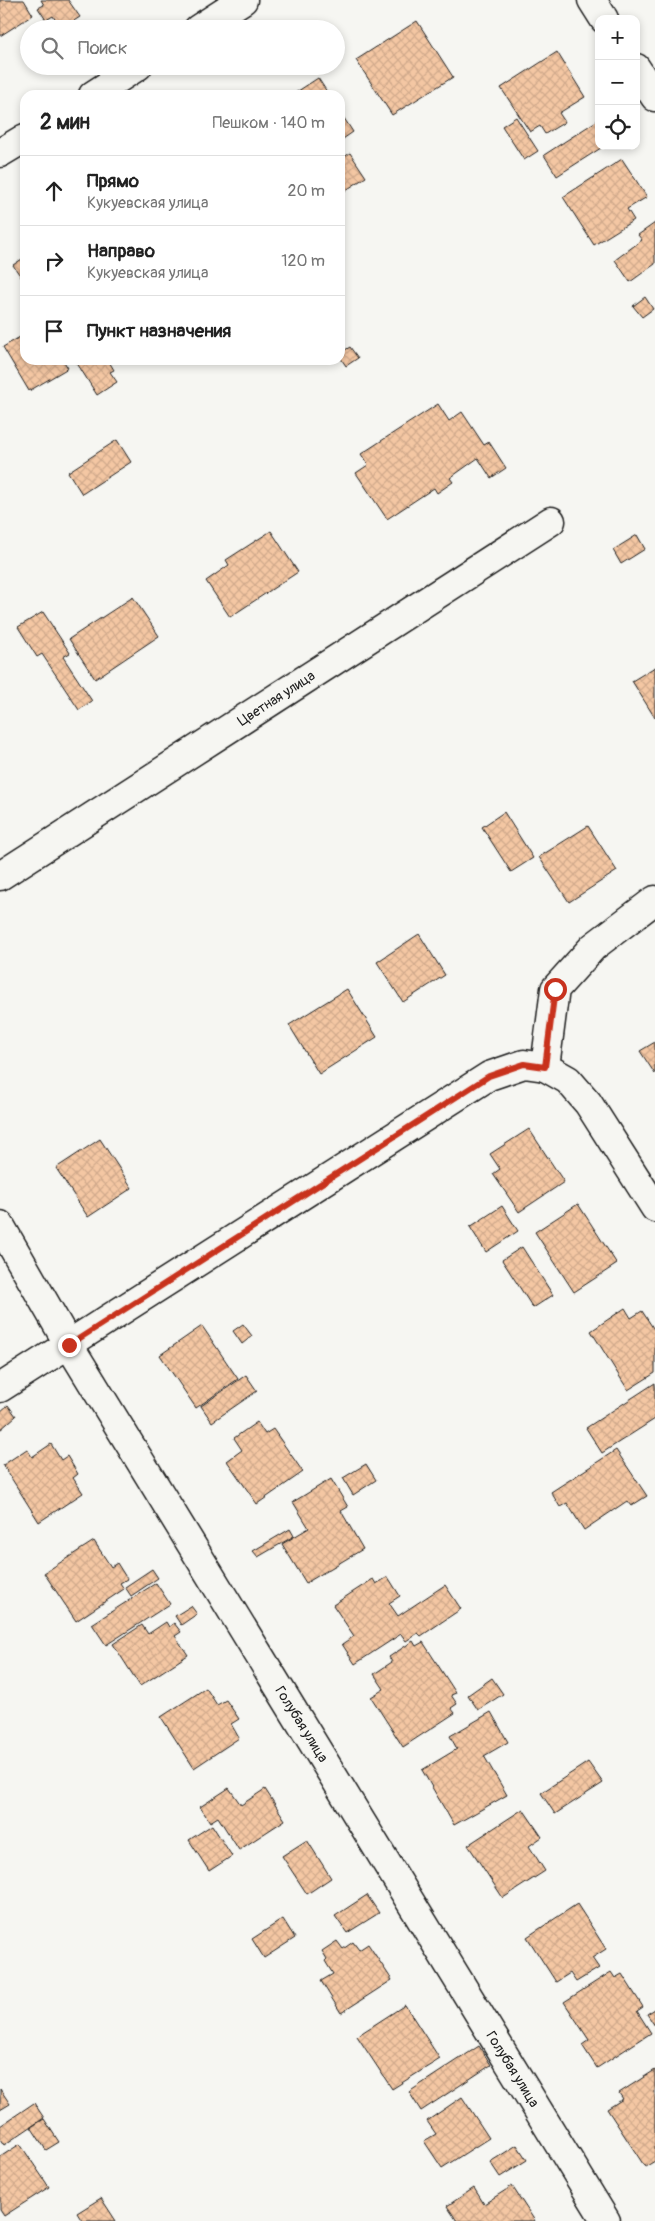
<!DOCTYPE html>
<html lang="ru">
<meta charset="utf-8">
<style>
body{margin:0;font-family:Pangolin,sans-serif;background:#f2f2f2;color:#222}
.controls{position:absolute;right:15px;top:15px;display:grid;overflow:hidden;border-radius:10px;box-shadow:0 2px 8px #0003}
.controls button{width:45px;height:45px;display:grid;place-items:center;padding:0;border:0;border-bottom:1px solid #e0e0e0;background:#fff;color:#222;font:25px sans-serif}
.stop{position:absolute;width:15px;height:15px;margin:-11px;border:4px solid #c8321e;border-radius:50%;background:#fff}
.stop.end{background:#c8321e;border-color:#fff;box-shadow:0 1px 5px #0008}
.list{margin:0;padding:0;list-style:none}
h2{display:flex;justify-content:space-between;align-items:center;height:65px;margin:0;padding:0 20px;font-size:21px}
h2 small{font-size:16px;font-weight:400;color:#767676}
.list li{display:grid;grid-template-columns:32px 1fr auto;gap:15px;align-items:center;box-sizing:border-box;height:70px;padding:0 20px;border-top:1px solid #e0e0e0}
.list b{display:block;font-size:19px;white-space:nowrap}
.list p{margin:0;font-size:16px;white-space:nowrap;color:#767676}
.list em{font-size:16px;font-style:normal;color:#767676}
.icon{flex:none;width:28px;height:28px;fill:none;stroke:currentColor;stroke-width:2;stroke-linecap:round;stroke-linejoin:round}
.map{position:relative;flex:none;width:655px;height:2221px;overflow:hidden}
.search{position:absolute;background:#fff;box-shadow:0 2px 8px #0003;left:20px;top:20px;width:325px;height:55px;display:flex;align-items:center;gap:12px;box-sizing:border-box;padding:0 18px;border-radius:28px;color:#767676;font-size:19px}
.panel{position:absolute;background:#fff;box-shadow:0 2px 8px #0003;left:20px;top:90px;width:325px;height:275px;border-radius:15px}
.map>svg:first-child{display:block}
.building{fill:url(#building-cross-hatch);stroke:#1c1c1c}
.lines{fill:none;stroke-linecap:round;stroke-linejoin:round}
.minor-casing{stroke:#1c1c1c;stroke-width:31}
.tertiary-casing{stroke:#1c1c1c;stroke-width:31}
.minor{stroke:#f6f6f2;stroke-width:28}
.tertiary{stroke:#f6f6f2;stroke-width:28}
.route{stroke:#c8321e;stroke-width:6}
.labels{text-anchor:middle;stroke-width:4;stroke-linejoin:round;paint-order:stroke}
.street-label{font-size:14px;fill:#1c1c1c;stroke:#f6f6f2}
</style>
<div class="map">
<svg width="655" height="2221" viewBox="0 0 655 2221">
<defs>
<pattern id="building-cross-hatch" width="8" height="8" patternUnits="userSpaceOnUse" patternTransform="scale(1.25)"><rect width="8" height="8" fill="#f4c7a3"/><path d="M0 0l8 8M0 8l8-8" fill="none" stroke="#d1aa8c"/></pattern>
</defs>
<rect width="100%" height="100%" fill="#f6f6f2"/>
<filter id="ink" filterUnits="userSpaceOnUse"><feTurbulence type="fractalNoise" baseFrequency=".02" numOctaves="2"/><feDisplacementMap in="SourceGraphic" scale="10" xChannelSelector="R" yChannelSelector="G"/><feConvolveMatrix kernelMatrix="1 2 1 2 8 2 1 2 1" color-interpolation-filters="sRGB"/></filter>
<g filter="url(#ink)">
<g class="building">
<path d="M0 0H24L33 15 0 36Z"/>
<path d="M41 0H68L80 17 61 29 53 16 46 20 38 8 44 5Z"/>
<path d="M417 21 453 77 392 115 356 60Z"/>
<path d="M557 52 585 97 559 113 565 122 545 134 540 126 530 132 501 88Z"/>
<path d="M318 78 329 95H292Z"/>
<path d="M340 112 353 132 340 141Z"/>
<path d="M516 117 538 151 524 160 502 126Z"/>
<path d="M598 120 599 146H604L557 176 544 155Z"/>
<path d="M350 153 366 177 340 194V160Z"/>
<path d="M622 159 647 197 627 209 634 220 594 245 563 197Z"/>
<path d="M655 223V264L630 282 615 260 642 240 638 235Z"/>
<path d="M25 257V283L13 265Z"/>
<path d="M645 297 653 309 642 317 633 306Z"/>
<path d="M25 334V360H63L68 368 29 391 3 347Z"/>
<path d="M350 347 358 358 346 366 340 357V353Z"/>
<path d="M75 360H108L114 370 110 372 117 382 97 395Z"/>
<path d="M438 404 449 421 462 412 484 445 489 442 506 468 491 478 478 458 450 478 453 482 437 493 434 488 387 519 356 473 368 465 361 454Z"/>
<path d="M117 440 131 462 82 494 68 472Z"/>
<path d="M271 531 298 572 230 617 206 581 229 565 226 560Z"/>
<path d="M637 535 645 549 621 564 613 550Z"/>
<path d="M133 597 159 636 95 679 69 639Z"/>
<path d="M43 612 70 653 63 657 92 701 79 710 42 654 37 657 18 627Z"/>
<path d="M655 667V718L632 681Z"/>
<path d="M504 812 533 858 511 872 482 827Z"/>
<path d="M588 826 617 871 569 902 539 857Z"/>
<path d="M419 934 445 975 403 1002 377 962Z"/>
<path d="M347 989 377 1037 319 1074 289 1025Z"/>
<path d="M655 1042V1074L640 1051Z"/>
<path d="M529 1129 564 1182 519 1212 493 1174 500 1169 490 1154Z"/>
<path d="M100 1139 132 1188 88 1217 56 1168Z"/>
<path d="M578 1204 617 1264 574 1292 535 1232Z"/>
<path d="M502 1206 518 1231 486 1252 470 1227Z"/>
<path d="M522 1247 553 1295 533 1308 502 1260Z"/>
<path d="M625 1308 631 1318 642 1311 655 1331V1373L628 1390 591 1331Z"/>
<path d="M243 1324 252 1336 242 1344 233 1331Z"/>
<path d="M202 1326 238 1379 196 1408 160 1355Z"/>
<path d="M246 1375 257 1391 212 1422 201 1406Z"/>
<path d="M655 1383V1419L602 1453 586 1428Z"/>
<path d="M8 1405 16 1416 0 1430V1412Z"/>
<path d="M257 1422 265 1434 273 1429 303 1472 257 1504 227 1461 242 1450 234 1438Z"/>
<path d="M51 1444 61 1460 67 1456 78 1474 73 1478 83 1493 39 1522 3 1465 27 1449 32 1457Z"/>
<path d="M616 1450 647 1496 631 1506 627 1501 584 1530 567 1503 560 1507 551 1492Z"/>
<path d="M366 1464 376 1480 353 1495 343 1478Z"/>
<path d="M331 1479 348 1507 341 1511 363 1549 306 1583 282 1544 309 1528 293 1502Z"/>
<path d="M290 1529 294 1536 258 1557 253 1551Z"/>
<path d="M94 1541 111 1567 117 1563 127 1579 120 1583 124 1589 76 1621 44 1573Z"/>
<path d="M152 1569 158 1578 131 1596 125 1587Z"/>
<path d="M388 1577 400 1596 389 1603 398 1616 445 1585 461 1609 421 1636 418 1633 406 1641 401 1634 355 1664 342 1644 354 1636 333 1605 373 1579 376 1584Z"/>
<path d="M156 1583 170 1604 106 1645 92 1624Z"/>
<path d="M191 1606 197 1614 181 1625 175 1616Z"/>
<path d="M166 1622 169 1627 174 1623 181 1632 175 1636 188 1655 140 1686 113 1644 142 1625 148 1634Z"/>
<path d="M413 1641 416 1646 423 1642 456 1693 451 1695 457 1704 451 1708 455 1713 403 1747 371 1697 384 1689 374 1674 392 1662 389 1657Z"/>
<path d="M492 1678 503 1694 478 1710 468 1695Z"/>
<path d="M206 1688 217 1705 226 1700 239 1719 231 1724 239 1738 194 1768 161 1717Z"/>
<path d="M491 1712 508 1742 484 1756 507 1795 454 1825 422 1770 457 1749 450 1736Z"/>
<path d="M588 1762 603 1783 555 1814 541 1793Z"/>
<path d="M229 1788 241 1805 265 1789 285 1820 239 1850 218 1817 210 1822 200 1807Z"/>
<path d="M523 1809 542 1837 529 1846 545 1871 503 1898 468 1845Z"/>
<path d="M212 1825 232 1856 209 1871 189 1840Z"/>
<path d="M307 1840 331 1878 307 1894 282 1856Z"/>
<path d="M367 1895 379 1913 347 1933 335 1916Z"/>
<path d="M577 1904 606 1949 592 1958 599 1968 576 1982 570 1973 556 1982 527 1937Z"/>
<path d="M283 1919 295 1938 264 1958 252 1939Z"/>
<path d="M337 1941 343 1949 353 1942 359 1950 368 1944 392 1980 341 2013 321 1981 333 1974 325 1961 327 1959 322 1951Z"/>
<path d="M611 1972 615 1978 622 1974 643 2007 637 2011 651 2033 597 2068 582 2045 589 2040 564 2002Z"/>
<path d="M405 2005 440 2059 392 2089 357 2036Z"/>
<path d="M655 2009V2026L647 2014Z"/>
<path d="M479 2046 491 2065 421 2111 409 2092Z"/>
<path d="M655 2070V2161L645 2167 607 2109 623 2099 619 2093Z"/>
<path d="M0 2089 10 2104 0 2110Z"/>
<path d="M462 2097 489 2138 442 2168 424 2141 436 2134 427 2121Z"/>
<path d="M34 2103 44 2118 4 2145 0 2139V2126Z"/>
<path d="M44 2119 59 2142 46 2150 31 2127Z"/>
<path d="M20 2144 49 2187 4 2216 0 2210V2157Z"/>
<path d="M517 2145 527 2160 500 2177 490 2162Z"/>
<path d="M512 2186 535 2221H457L447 2206 474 2188 484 2204Z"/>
<path d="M101 2198 116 2221H82L77 2213Z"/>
</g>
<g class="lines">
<g class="minor-casing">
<g id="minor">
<path d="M592 0 604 19"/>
<path d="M636 68 655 97"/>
<path d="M0 876 551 521"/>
<path d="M545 1067 568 1080 588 1103 655 1208"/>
<path d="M0 1225 69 1345 606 2221"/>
<path d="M0 1388 489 1076 524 1064 545 1067 555 989 593 947 655 900"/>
</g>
</g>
<g class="tertiary-casing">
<g id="tertiary">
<path d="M198 29 243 0"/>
<path d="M93 95 138 66"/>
<path d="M0 153 25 138"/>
</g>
</g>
<use href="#minor" class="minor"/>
<use href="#tertiary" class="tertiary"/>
</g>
</g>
<g class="lines" filter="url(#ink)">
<path class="route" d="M69 1345 489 1076 524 1064 545 1067 555 989"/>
</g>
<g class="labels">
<g class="street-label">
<text transform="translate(276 698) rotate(-33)" y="5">Цветная улица</text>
<text transform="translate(302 1724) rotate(58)" y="5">Голубая улица</text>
<text transform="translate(513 2069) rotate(58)" y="5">Голубая улица</text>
</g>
</g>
</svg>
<div class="controls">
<button>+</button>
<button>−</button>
<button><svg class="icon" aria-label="locate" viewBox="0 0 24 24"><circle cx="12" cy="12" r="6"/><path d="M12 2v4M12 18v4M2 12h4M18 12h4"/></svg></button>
</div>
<div class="stop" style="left:555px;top:989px"></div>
<div class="stop end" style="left:69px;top:1345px"></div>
<div class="search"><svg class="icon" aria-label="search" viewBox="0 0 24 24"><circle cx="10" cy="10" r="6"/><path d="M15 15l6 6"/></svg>Поиск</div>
<section class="panel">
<h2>2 мин<small>Пешком · 140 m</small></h2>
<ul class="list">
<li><svg class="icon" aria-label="ahead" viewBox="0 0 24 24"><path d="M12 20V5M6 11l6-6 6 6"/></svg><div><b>Прямо</b><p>Кукуевская улица</p></div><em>20 m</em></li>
<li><svg class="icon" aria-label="right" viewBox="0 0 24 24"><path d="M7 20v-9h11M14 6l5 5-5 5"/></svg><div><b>Направо</b><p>Кукуевская улица</p></div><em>120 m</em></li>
<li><svg class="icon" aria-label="arrive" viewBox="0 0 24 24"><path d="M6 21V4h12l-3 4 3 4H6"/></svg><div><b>Пункт назначения</b></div></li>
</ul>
</section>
</div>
